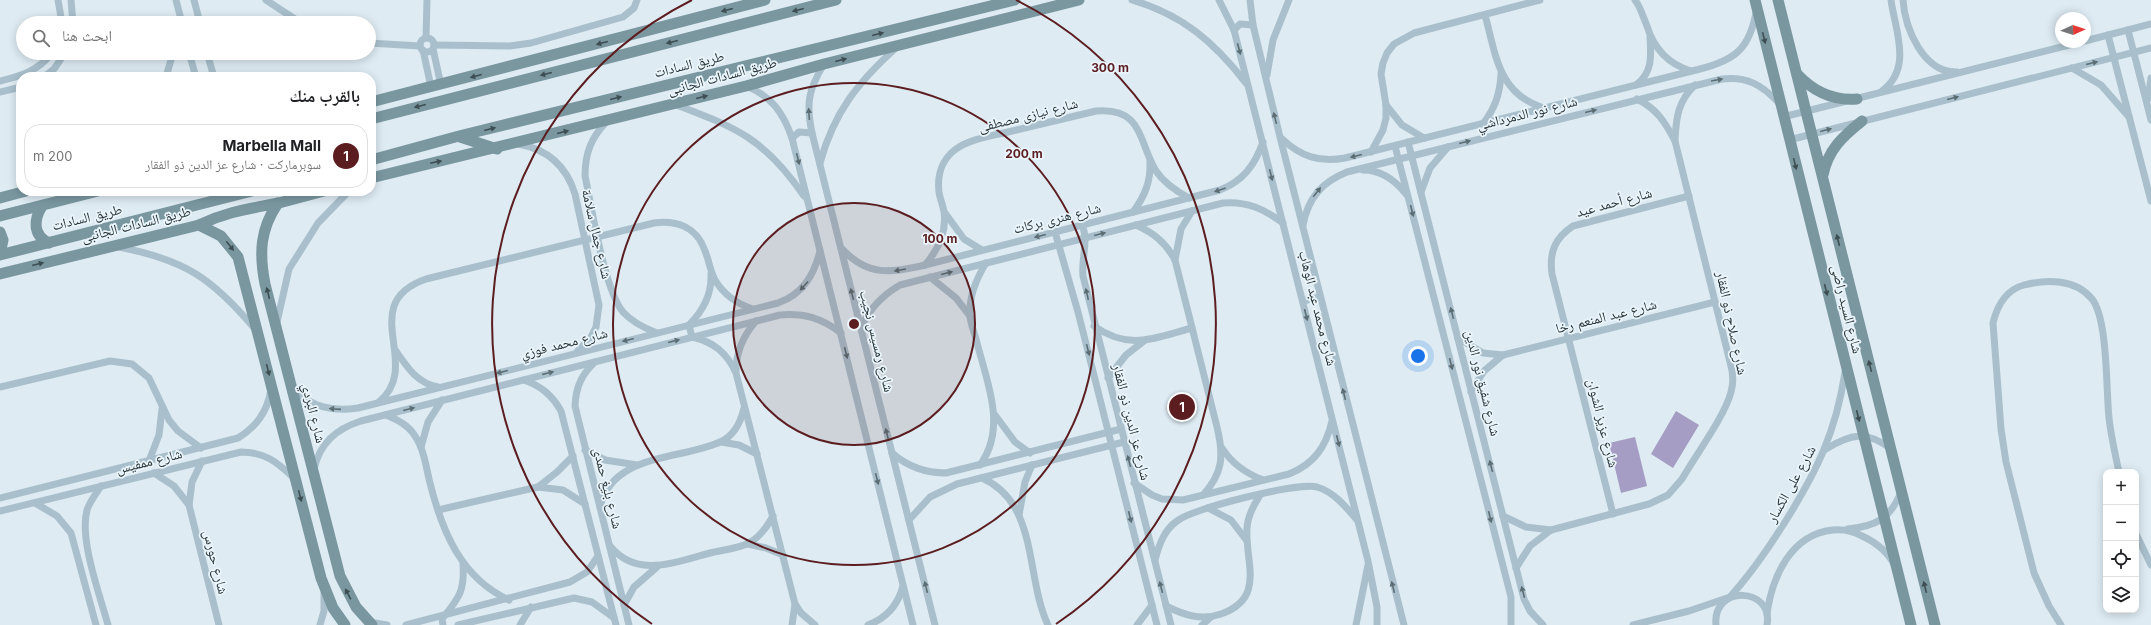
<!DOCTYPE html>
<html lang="ar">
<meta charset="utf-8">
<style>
body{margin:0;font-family:Inter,"Noto Naskh Arabic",sans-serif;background:#f2f2f2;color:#202124;direction:rtl}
.controls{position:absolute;right:12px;bottom:12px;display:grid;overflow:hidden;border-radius:8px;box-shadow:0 2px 10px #0003}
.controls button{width:36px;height:36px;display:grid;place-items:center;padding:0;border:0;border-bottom:1px solid #e0e0e0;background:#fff;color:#202124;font:20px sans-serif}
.compass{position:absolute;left:2055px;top:12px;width:36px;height:36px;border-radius:50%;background:#fff;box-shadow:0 2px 10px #0003;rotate:87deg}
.you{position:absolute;left:1418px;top:356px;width:14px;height:14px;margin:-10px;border:3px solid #fff;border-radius:50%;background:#1a73e8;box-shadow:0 0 0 6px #1a73e833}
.badge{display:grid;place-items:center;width:26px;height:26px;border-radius:50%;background:#5c1d20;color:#fff;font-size:13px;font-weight:700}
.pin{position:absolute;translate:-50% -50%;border:2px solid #fff;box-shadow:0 1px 4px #0006}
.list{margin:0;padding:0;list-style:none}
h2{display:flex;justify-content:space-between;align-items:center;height:52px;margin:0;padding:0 16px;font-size:17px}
h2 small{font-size:13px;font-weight:400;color:#757577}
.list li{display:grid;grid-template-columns:26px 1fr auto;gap:12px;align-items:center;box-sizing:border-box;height:64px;margin:0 8px 8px;padding:0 8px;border:1px solid #e0e0e0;border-radius:16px}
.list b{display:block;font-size:15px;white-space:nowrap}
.list p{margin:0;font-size:13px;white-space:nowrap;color:#757577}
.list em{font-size:13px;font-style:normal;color:#757577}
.icon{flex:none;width:22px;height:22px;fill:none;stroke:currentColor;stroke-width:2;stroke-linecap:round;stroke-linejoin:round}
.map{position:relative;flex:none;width:2151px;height:625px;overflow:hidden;direction:ltr}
.search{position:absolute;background:#fff;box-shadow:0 2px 10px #0003;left:16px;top:16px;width:360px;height:44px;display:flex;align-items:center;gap:10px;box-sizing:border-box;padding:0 14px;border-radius:22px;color:#757577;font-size:15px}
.panel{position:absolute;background:#fff;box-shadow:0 2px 10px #0003;left:16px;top:72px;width:360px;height:124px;border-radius:16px;direction:rtl}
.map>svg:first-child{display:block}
.green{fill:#a59dc3}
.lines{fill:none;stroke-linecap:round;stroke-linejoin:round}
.street{stroke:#a9c0cc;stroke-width:7}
.secondary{stroke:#7a97a0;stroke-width:11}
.oneway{fill:#3d4e53}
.oneway2{fill:#5c6d74}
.ring{fill:none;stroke:#5c1d20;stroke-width:2}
.labels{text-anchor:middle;stroke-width:3.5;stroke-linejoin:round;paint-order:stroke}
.street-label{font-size:14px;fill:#293639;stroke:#eaf4fb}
.centre{fill:#5c1d20;stroke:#eaf4fb;stroke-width:2}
.ring-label{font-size:12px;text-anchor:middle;font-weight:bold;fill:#5c1d20;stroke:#eaf4fb;stroke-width:3.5;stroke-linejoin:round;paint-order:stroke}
</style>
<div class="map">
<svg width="2151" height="625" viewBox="0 0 2151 625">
<rect width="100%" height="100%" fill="#deebf3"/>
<g class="green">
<path d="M1676 411 1699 425 1673 468 1651 454Z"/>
<path d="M1635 437 1647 486 1621 493 1609 443Z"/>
</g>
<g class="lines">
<g class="street">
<path d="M58 0 62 23"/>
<path d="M71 0 73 23"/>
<path d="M176 0 182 23"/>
<path d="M194 0 200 23"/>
<path d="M266 0 301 23"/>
<path d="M1132 0C1183 15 1214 42 1246 83"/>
<path d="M1219 0 1234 30 1368 561 1377 607V625"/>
<path d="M1250 0 1253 25 1280 137 1404 625"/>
<path d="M1635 0C1641 8 1643 17 1647 26 1654 49 1668 64 1691 71"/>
<path d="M1903 0C1905 28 1923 73 1957 72"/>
<path d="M1485 15C1496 55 1498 94 1544 108"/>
<path d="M191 23 199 21"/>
<path d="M1234 30 1240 24 1253 25"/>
<path d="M2128 30 2151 120"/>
<path d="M2108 35 2151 201"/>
<path d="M426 38 427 0"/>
<circle cx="427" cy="45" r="7"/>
<path d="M2085 41 2151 24"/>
<path d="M369 43 420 46"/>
<path d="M434 45 510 46 531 43 623 17 634 8 637 0"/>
<path d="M433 49 441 85"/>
<path d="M423 50 431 87"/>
<path d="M189 53 196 77"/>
<path d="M207 53 214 77"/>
<path d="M824 64C808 90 806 104 812 133L935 625"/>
<path d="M2072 68 2101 85 2129 117"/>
<path d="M1267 75 1273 40 1289 0"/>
<path d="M44 77 54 69 65 53"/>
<path d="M166 77 173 53"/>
<path d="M0 81C21 76 38 71 52 53"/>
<path d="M1637 84C1653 72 1651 55 1650 37"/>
<path d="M746 86C771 96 783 112 792 138L913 625"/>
<path d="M1882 91C1913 68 1895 30 1891 0"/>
<path d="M0 92 21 87"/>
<path d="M2148 99 2151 78"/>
<path d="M674 104C737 128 764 138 804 196"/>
<path d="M1386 105 1402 125 1424 138"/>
<path d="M1783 117 2081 42"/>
<path d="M607 121C591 138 585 153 585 176 592 208 604 289 623 312 632 322 644 328 657 333"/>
<path d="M1483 124C1495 108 1500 94 1501 74"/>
<path d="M792 138 799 132 812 133"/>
<path d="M1281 138C1300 156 1319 163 1345 158L1700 69C1735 60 1749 49 1756 13"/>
<path d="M1675 140C1676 118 1678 101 1695 85"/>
<path d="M1789 140 2151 48"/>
<path d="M1408 142 1524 599 1530 611 1543 625"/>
<path d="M518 144C547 149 566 165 575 194L599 305 596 327 591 337 577 352"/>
<path d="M1395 146 1511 597V625"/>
<path d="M1371 152 1383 130 1386 118V105L1381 74 1383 63 1387 53 1394 44 1414 33 1540 0"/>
<path d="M820 163C834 112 858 82 897 47"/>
<path d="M1363 170C1382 170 1395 180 1406 194"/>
<path d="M1421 192 1430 168 1448 147"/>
<path d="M1133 212C1145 196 1151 181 1150 161"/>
<path d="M945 213 964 239 982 250"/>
<path d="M1082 225C1089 240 1081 260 1083 276L1171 625"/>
<path d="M1136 225C1154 233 1166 243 1175 260L1217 427C1224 456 1223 473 1203 495"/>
<path d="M1303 225C1308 198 1322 182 1347 172L1722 79C1747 76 1762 85 1779 103"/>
<path d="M1055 232 1078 312 1157 625"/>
<path d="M119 247C185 260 212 278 255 329"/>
<path d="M841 248C868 277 890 273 925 265L1220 190C1243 181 1255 165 1263 142"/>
<path d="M1175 260 1181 229 1192 211"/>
<path d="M925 265C938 250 947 233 944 212 943 205 940 199 939 192 937 175 942 159 956 149 970 139 991 136 1008 132 1037 125 1067 118 1096 111 1143 107 1138 141 1156 171 1164 183 1176 191 1189 198"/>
<path d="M711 274C712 294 703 311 689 325L692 337C714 342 727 353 736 373L795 604 792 625"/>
<path d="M930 277 956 298 970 316"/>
<path d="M1303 301 1320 297"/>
<path d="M277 322 289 269 318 223 349 191"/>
<path d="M1094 326C1129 351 1154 338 1192 328"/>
<path d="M861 328C869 309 881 296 900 285L1223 203C1247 201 1264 209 1283 223"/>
<path d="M1458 338 1483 353 1503 355 1715 302"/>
<path d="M396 351C407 367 417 383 438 387"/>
<path d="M595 362C581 375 576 387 575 406L629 625"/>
<path d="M736 371C736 351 743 336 756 321"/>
<path d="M1108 378 1126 355 1144 341"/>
<path d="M524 380C541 386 552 395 561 411L616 625"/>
<path d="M0 387 110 361 132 364 149 378 169 420 178 431 201 448"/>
<path d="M292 388C312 407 331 412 358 408L778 303C803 294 814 275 820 251"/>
<path d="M1471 392 1484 371 1503 355"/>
<path d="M379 402C424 365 355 304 426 279L654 223C677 220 697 227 705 251 709 260 710 271 715 280 724 295 737 304 753 309"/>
<path d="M386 415C398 420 408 425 415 436 424 449 426 467 430 483 442 531 461 578 509 600"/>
<path d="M995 415 1015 442 1030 453"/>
<path d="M721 442 739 445 757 454"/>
<path d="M421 447 428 422 442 400"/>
<path d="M1222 448C1232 464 1245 473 1263 480"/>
<path d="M1826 449C1850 434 1867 430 1891 449"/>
<path d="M585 450 605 460 637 465"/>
<path d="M892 453C908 467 925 473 946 473L1121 429"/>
<path d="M149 461 159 435 162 409"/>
<path d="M202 461 192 482 189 505 219 625"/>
<path d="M980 465C1008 427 986 380 976 339 974 331 970 323 970 315 969 296 976 279 986 263"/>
<path d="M314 469C320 443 336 429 361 421L780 315C804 313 822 318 841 333"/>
<path d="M154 473 174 486 189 505"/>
<path d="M982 478C1039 503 1025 577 1048 625"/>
<path d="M1134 483 1152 495 1162 499 1183 500 1289 474C1314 464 1326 447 1332 421"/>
<path d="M101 486C96 494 90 501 87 510 79 540 100 595 108 625"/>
<path d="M538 487 557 472 573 456"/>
<path d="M0 498 238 438C257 426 267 412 271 390"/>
<path d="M35 503 57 516 71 533 96 625"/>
<path d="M600 507C612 453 681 460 720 442 734 436 741 421 744 408"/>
<path d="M1208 508 1231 520 1247 541"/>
<path d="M438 510 538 487 563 490 585 504"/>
<path d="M0 511 241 452C265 452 277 462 294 478"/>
<path d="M1613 514 1552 274C1549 252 1555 238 1573 226L1689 196"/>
<path d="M1019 515 1025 482 1032 465"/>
<path d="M1503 516 1526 527 1551 530 1649 504 1668 495 1682 479C1695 456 1725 416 1731 392 1734 382 1733 372 1730 362L1675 141C1665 122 1657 109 1637 99"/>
<path d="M909 520 930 497 957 484 1124 442"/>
<path d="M1848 529C1876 526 1890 519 1901 492"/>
<path d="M2136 534 2151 565"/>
<path d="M748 544 766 548 783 555"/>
<path d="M610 546C637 579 675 562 710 553 722 550 737 549 749 543 760 537 767 527 773 516"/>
<path d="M1155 560C1159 545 1164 530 1177 521 1193 508 1298 482 1317 487 1334 492 1346 507 1357 520"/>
<path d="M1516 568 1530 546 1551 530"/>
<path d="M1729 598C1751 574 1768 549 1785 522 1817 471 1836 432 1845 372"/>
<path d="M795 604 801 613 815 625"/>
<path d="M624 605 634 587 657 567"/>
<path d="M1166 606C1184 615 1201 621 1221 614 1266 598 1245 563 1247 529 1247 517 1253 506 1260 495"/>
<path d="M1767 614C1772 577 1791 534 1833 530 1844 529 1853 531 1862 536 1875 542 1887 551 1894 564"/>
<path d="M369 622 387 625"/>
<path d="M320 625 324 611V592"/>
<path d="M406 625 570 582 587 572 598 556"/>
<path d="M443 625 442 619C459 598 465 591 463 563"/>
<path d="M458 625 574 598 592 602 614 618"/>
<path d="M520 625 531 607"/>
<path d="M868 625C887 618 898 605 903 586"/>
<path d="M1137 625 1152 605"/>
<path d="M1202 625 1211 617"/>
<path d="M1356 625 1368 565"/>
<path d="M1633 625 1689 611 1727 598"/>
<path d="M1716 625C1712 584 1774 587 1767 625"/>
<path d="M2061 625 2049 606 2034 573 2006 462 2001 429 1993 323C1997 306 2006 290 2024 285 2047 279 2076 279 2092 299 2108 319 2106 390 2109 418 2111 436 2115 454 2119 472"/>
</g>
<g class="secondary">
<path d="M1755 0 1911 625"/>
<path d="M1778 0 1935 625"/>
<path d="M1797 74C1813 91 1833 101 1857 99"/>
<path d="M371 102 765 0"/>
<path d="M371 119 836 0"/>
<path d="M460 137 497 149"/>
<path d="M371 160 459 136 1015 0"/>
<path d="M1823 175C1828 150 1842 137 1862 121"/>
<path d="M371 178 746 86 824 64 1079 0"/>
<path d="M0 198 26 191"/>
<path d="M278 203C260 229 259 253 265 284L340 576 356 607 372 625"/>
<path d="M42 206C34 219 32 235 49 243"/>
<path d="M0 216 98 191"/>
<path d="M199 225 221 236 238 257 321 578 333 608 345 625"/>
<path d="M0 232 3 240 0 254"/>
<path d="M0 255 252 191"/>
<path d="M0 274 199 225C228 211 249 209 279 203 294 199 309 195 324 191"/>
</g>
</g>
<defs><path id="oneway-solid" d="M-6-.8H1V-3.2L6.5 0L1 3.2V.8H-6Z"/></defs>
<g class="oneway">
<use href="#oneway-solid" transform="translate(727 10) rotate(165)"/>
<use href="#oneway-solid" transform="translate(798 10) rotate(166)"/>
<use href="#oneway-solid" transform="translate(878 34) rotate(-14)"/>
<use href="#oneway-solid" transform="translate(1764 38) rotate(76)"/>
<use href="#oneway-solid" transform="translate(672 42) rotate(166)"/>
<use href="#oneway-solid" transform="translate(602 43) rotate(165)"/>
<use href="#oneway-solid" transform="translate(841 60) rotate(-14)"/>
<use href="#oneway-solid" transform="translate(546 74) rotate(166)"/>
<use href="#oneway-solid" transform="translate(476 76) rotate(165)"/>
<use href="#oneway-solid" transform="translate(702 97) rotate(-14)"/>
<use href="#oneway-solid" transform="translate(616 98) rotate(-14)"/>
<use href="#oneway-solid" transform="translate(420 106) rotate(166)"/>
<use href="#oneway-solid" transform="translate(490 129) rotate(-14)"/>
<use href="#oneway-solid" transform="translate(563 132) rotate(-14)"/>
<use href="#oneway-solid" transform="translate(436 162) rotate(-12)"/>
<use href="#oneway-solid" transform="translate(1795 164) rotate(76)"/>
<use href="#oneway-solid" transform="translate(1838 240) rotate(-104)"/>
<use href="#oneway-solid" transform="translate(230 246) rotate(52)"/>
<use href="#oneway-solid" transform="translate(38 264) rotate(-14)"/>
<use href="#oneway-solid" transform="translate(1826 290) rotate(76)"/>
<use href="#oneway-solid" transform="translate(268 293) rotate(-104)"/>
<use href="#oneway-solid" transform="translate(1870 366) rotate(-104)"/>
<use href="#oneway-solid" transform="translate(268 370) rotate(76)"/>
<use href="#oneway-solid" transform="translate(1858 416) rotate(76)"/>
<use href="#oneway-solid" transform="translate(300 496) rotate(76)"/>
<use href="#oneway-solid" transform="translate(1925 587) rotate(-104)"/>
<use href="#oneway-solid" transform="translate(348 594) rotate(-118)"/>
</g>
<g class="oneway2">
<use href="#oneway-solid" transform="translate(1239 49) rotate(75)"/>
<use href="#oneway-solid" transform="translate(2092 63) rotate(-14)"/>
<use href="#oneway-solid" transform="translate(1717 80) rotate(-10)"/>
<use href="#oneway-solid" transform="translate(1953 98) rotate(-14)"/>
<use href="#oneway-solid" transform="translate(1591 111) rotate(-14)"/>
<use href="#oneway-solid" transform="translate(809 114) rotate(-94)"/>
<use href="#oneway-solid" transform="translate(1275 118) rotate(-104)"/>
<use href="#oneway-solid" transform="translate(1826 130) rotate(-14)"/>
<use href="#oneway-solid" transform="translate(1465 142) rotate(-14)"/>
<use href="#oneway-solid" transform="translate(1356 156) rotate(166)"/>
<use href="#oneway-solid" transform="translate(798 159) rotate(76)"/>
<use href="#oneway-solid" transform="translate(1271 175) rotate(76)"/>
<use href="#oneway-solid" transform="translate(1220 190) rotate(161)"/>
<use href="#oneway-solid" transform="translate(1317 192) rotate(-51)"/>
<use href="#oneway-solid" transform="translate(1412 211) rotate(76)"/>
<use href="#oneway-solid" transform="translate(1100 234) rotate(-14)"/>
<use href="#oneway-solid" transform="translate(1040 236) rotate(166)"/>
<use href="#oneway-solid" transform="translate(900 270) rotate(170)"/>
<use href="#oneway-solid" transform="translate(947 273) rotate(-14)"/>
<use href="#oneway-solid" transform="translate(804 286) rotate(132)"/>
<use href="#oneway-solid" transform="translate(852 294) rotate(-104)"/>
<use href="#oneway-solid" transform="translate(1087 294) rotate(-103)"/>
<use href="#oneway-solid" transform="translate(1452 313) rotate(-104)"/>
<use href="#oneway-solid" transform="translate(1306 315) rotate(76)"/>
<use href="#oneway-solid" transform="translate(628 340) rotate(166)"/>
<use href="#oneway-solid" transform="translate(674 341) rotate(-14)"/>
<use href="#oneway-solid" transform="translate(1088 350) rotate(76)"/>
<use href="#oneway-solid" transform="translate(846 353) rotate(76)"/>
<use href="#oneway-solid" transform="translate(1451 364) rotate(76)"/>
<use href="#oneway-solid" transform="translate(502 372) rotate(166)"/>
<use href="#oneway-solid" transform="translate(548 373) rotate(-14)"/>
<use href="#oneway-solid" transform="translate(1344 394) rotate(-104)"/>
<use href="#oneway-solid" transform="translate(335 409) rotate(-176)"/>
<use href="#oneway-solid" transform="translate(409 409) rotate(-14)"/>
<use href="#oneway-solid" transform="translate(887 434) rotate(-104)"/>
<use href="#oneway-solid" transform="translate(1338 441) rotate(76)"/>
<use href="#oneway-solid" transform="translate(1129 461) rotate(-104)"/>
<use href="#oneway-solid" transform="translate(1491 466) rotate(-104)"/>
<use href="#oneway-solid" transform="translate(877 479) rotate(76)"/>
<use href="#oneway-solid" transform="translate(1130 517) rotate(76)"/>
<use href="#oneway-solid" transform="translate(1490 517) rotate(76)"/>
<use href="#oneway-solid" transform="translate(926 587) rotate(-104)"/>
<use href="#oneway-solid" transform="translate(1161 587) rotate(-104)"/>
<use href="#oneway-solid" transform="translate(1393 587) rotate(-104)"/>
<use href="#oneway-solid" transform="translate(1523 592) rotate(-105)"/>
</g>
<circle cx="854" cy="324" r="121" fill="#5c1d20" fill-opacity=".12"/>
<g class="ring">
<circle cx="854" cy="324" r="121"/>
<circle cx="854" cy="324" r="241"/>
<path d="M652 624A362 362 0 0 1 692 0M1016 0A362 362 0 0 1 1056 624"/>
</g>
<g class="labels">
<g class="street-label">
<text transform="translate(689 64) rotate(-14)" y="5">طريق السادات</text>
<text transform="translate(722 76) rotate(-15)" y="5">طريق السادات الجانبى</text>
<text transform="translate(1527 113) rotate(-14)" y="5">شارع نور الدمرداشي</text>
<text transform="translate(1028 115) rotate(-14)" y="5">شارع نيازى مصطفى</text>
<text transform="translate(1614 202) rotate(-15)" y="5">شارع أحمد عيد</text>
<text transform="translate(87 217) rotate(-14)" y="5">طريق السادات</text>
<text transform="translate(1057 218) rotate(-14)" y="5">شارع هنرى بركات</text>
<text transform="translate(136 224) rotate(-14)" y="5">طريق السادات الجانبى</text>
<text transform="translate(597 234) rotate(77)" y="5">شارع جمال سلامة</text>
<text transform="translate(1318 308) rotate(76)" y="5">شارع محمد عبد الوهاب</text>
<text transform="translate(1847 309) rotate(76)" y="5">شارع السيد راضى</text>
<text transform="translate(1606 316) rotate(-14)" y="5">شارع عبد المنعم رخا</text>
<text transform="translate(1732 323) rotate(78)" y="5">شارع صلاح ذو الفقار</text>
<text transform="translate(877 341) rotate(76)" y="5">شارع رمسيس نجيب</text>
<text transform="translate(564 343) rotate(-14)" y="5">شارع محمد فوزي</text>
<text transform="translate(1483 383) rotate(76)" y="5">شارع شفيق نور الدين</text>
<text transform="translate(314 413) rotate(76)" y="5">شارع البردي</text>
<text transform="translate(1132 422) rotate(76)" y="5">شارع عز الدين ذو الفقار</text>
<text transform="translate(1603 423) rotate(76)" y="5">شارع عزيز الشوان</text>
<text transform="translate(149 461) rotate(-14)" y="5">شارع ممفيس</text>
<text transform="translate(1791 484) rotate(-61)" y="5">شارع على الكسار</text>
<text transform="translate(608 488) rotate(76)" y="5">شارع بليغ حمدى</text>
<text transform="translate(216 562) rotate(76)" y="5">شارع حورس</text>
</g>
</g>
<circle cx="854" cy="324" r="6" class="centre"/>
<g class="ring-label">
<text x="1110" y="72">300 m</text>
<text x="1024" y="158">200 m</text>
<text x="940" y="243">100 m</text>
</g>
</svg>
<div class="controls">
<button>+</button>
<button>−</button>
<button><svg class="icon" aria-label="locate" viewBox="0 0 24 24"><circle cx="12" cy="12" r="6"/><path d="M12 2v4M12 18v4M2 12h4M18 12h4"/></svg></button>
<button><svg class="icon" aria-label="layers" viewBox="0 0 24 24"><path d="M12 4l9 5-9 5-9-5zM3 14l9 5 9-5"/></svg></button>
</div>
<svg class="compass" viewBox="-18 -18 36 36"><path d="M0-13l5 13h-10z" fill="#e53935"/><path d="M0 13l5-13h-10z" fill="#757577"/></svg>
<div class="you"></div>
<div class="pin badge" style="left:1182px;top:407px">1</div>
<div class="search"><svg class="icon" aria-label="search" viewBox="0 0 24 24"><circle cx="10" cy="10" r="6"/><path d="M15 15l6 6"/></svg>ابحث هنا</div>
<section class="panel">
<h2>بالقرب منك<small></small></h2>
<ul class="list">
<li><span class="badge">1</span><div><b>Marbella Mall</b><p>سوبرماركت · شارع عز الدين ذو الفقار</p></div><em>200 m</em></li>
</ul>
</section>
</div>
